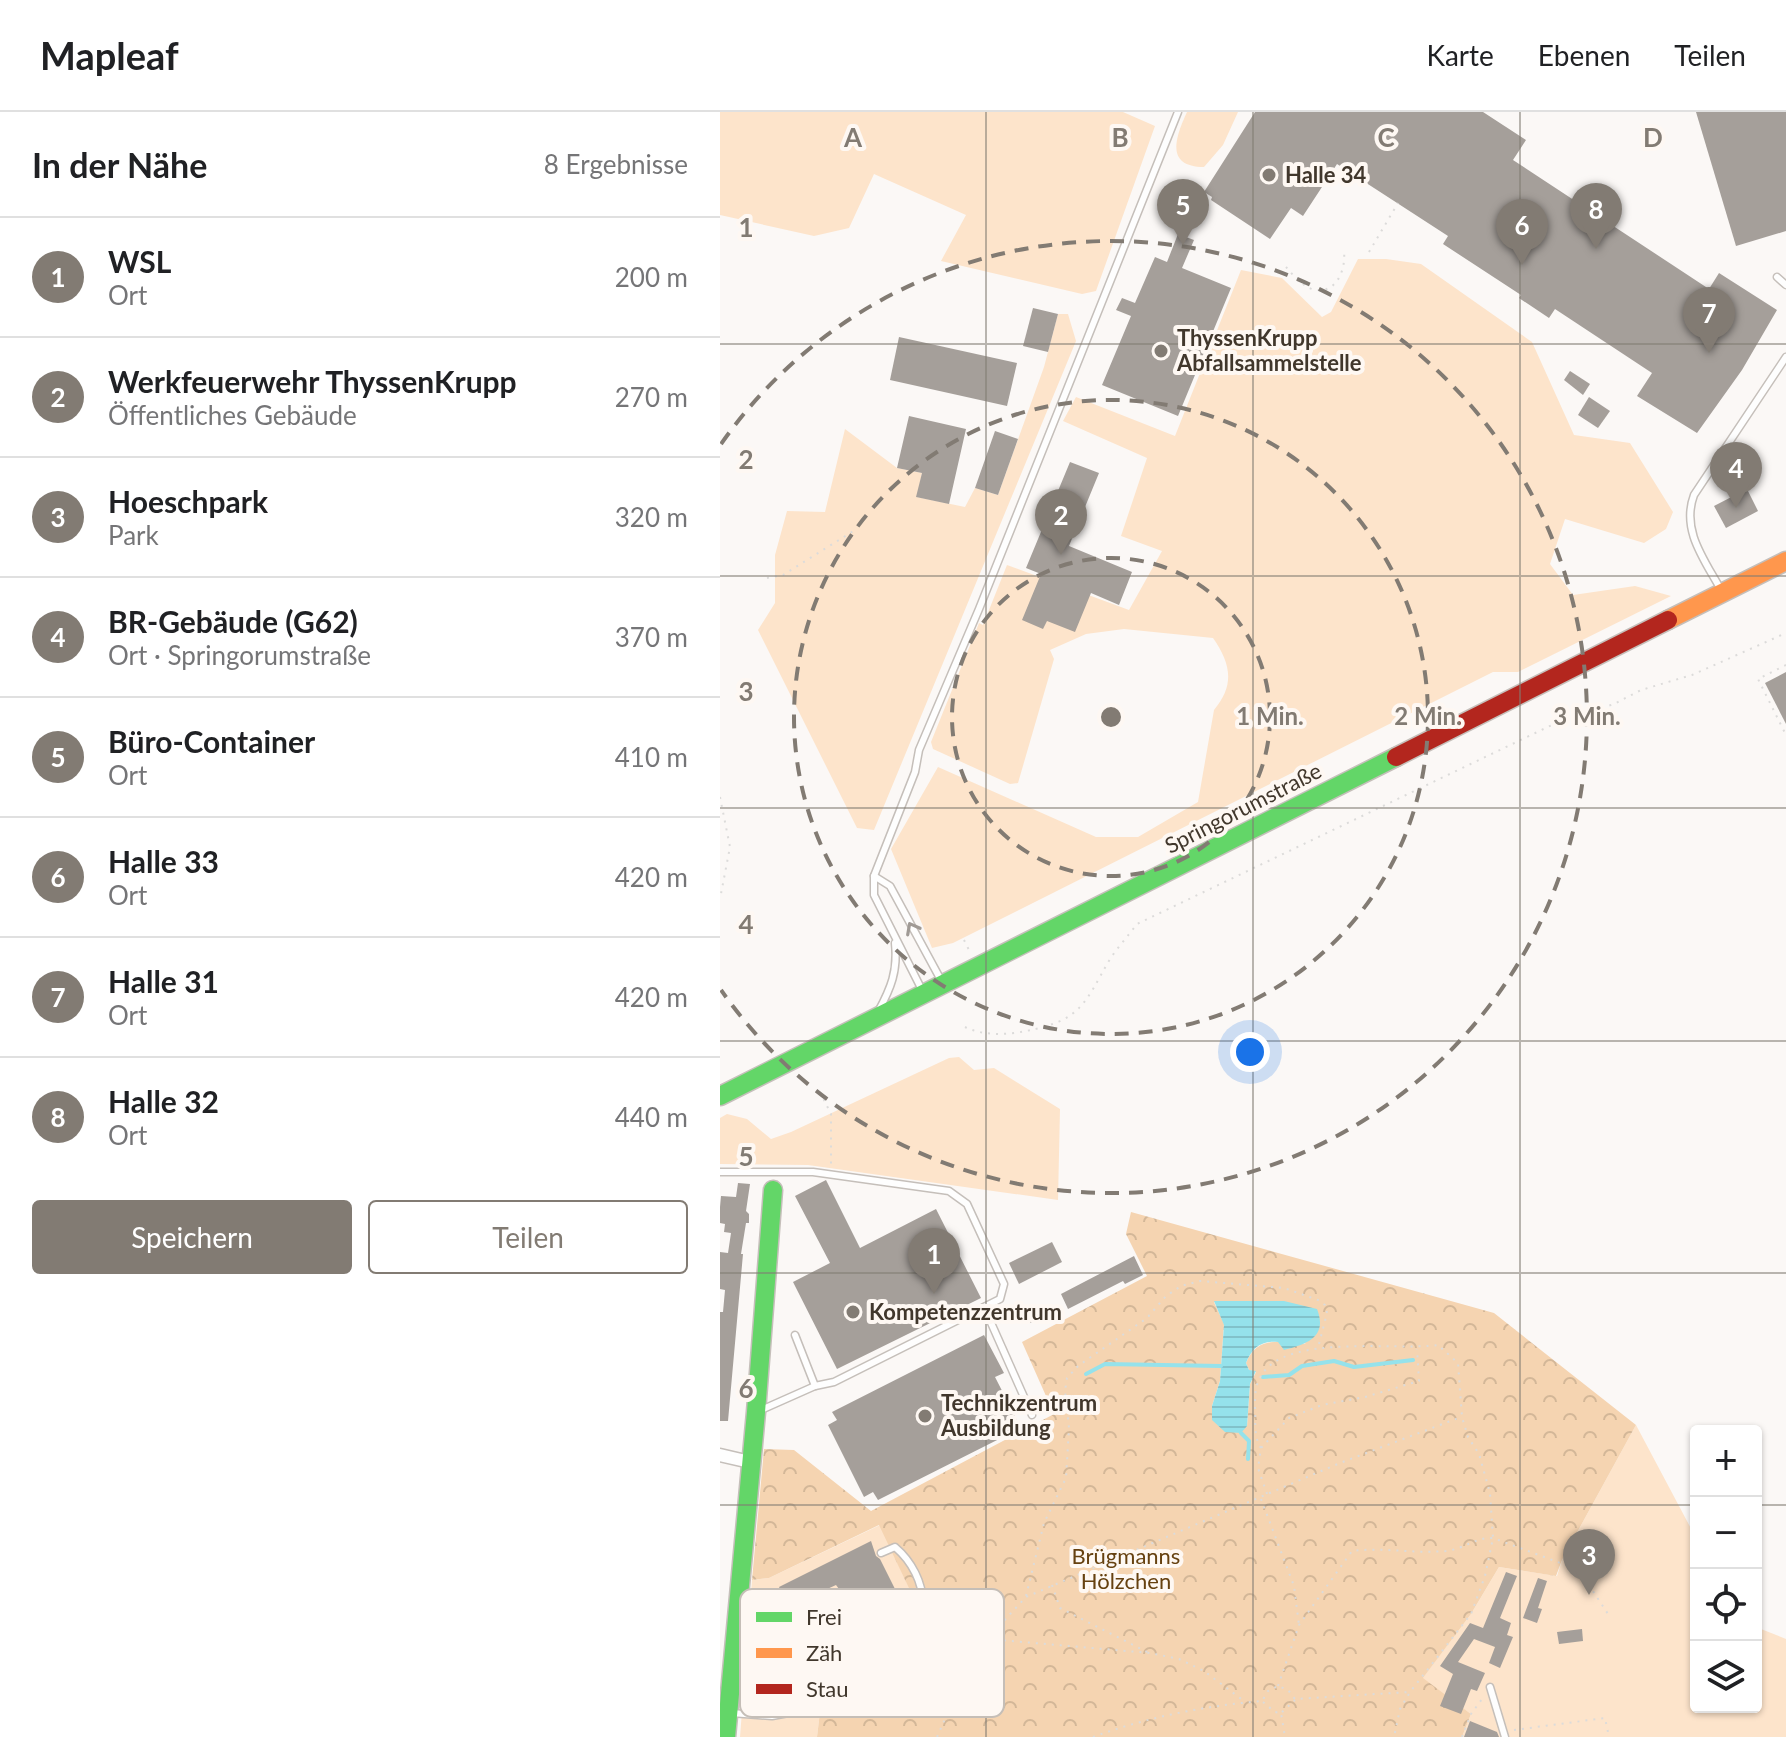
<!DOCTYPE html>
<html lang="de">
<meta charset="utf-8">
<style>
body{margin:0;font-family:Lato,sans-serif;background:#f2f2f2;color:#202124}
.controls{position:absolute;right:24px;bottom:24px;display:grid;overflow:hidden;border-radius:8px;box-shadow:0 2px 6px #0004}
.controls button{width:72px;height:72px;display:grid;place-items:center;padding:0;border:0;border-bottom:2px solid #e0e0e0;background:#fff;color:#202124;font:40px sans-serif}
.you{position:absolute;left:530px;top:940px;width:28px;height:28px;margin:-20px;border:6px solid #fff;border-radius:50%;background:#1a73e8;box-shadow:0 0 0 12px #1a73e833}
.badge{display:grid;place-items:center;width:52px;height:52px;border-radius:50%;background:#827b73;color:#fff;font-size:26px;font-weight:700}
.pin{position:absolute;translate:-50% -66px;filter:drop-shadow(0 2px 4px #0008)}
.pin::after{content:'';position:absolute;top:42px;width:28px;height:24px;background:inherit;clip-path:polygon(0 0,100% 0,50% 100%)}
.list{margin:0;padding:0;list-style:none}
h2{display:flex;justify-content:space-between;align-items:center;height:104px;margin:0;padding:0 32px;font-size:34px}
h2 small{font-size:26px;font-weight:400;color:#757577}
.list li{display:grid;grid-template-columns:52px 1fr auto;gap:24px;align-items:center;box-sizing:border-box;height:120px;padding:0 32px;border-top:2px solid #e0e0e0}
.list b{display:block;font-size:30px;white-space:nowrap}
.list p{margin:0;font-size:26px;white-space:nowrap;color:#757577}
.list em{font-size:26px;font-style:normal;color:#757577}
.actions{display:flex;gap:16px;padding:24px 32px}
.actions a{flex:1;padding:18px 0;border:2px solid #827b73;border-radius:8px;text-align:center;font-size:28px;color:#827b73}
.actions .main{background:#827b73;color:#fff}
.icon{flex:none;width:44px;height:44px;fill:none;stroke:currentColor;stroke-width:2;stroke-linecap:round;stroke-linejoin:round}
.map{position:relative;flex:none;width:1066px;height:1625px;overflow:hidden}
header{display:flex;align-items:center;gap:48px;box-sizing:border-box;height:112px;padding:0 40px;background:#fff;border-bottom:2px solid #e0e0e0}
header strong{font-size:38px}
nav{display:flex;gap:44px;margin-inline-start:auto;font-size:28px}
main{display:flex}
aside{flex:1;background:#fff}
.map>svg:first-child{display:block}
.green{fill:#fde4cb}
.forest{fill:url(#forest-crowns);fill-rule:evenodd}
.water{fill:url(#water-rules)}
.lines{fill:none;stroke-linecap:round;stroke-linejoin:round}
.stream{stroke:#95e2eb;stroke-width:4}
.building{fill:#a59f9a;fill-rule:evenodd}
.lane-casing{stroke:#c5bfba;stroke-width:9}
.street-casing{stroke:#c5bfba;stroke-width:15}
.fast-casing{stroke:#c5bfba;stroke-width:21}
.slow-casing{stroke:#c5bfba;stroke-width:21}
.jam-casing{stroke:#c5bfba;stroke-width:21}
.path{stroke:#dcdbda;stroke-width:2;stroke-dasharray:2 6;stroke-linecap:butt}
.lane{stroke:#fefefe;stroke-width:6}
.street{stroke:#fefefe;stroke-width:12}
.fast{stroke:#63d668;stroke-width:18}
.slow{stroke:#ff974d;stroke-width:18}
.jam{stroke:#b3261e;stroke-width:18}
.oneway{stroke:#a09a95}
.grid{fill:none;stroke:#827b73;stroke-width:2;stroke-opacity:0.55}
.ring{fill:none;stroke:#827b73;stroke-width:4;stroke-dasharray:14 10}
.poi-dot{fill:#827b73;stroke:#fef8f3;stroke-width:3}
.labels{text-anchor:middle;stroke-width:8;stroke-linejoin:round;paint-order:stroke}
.poi-label{font-size:22px;font-weight:bold;fill:#41372c;stroke:#fef8f3;text-anchor:start}
.street-label{font-size:22px;fill:#41372c;stroke:#fef8f3}
.park-label{font-size:22px;fill:#664110;stroke:#fef8f3}
.key{fill:#fef8f3;stroke:#c5beb7;stroke-width:2}
.key-label{font-size:22px;fill:#41372c}
.grid-label{font-size:26px;text-anchor:middle;font-weight:bold;fill:#827b73;stroke:#fef8f3;stroke-width:8;stroke-linejoin:round;paint-order:stroke}
.centre{fill:#827b73;stroke:#fef8f3;stroke-width:4}
.ring-label{font-size:24px;text-anchor:middle;font-weight:bold;fill:#827b73;stroke:#fef8f3;stroke-width:8;stroke-linejoin:round;paint-order:stroke}
</style>
<header>
<strong>Mapleaf</strong>
<nav><a>Karte</a><a>Ebenen</a><a>Teilen</a></nav>
</header>
<main>
<aside>
<h2>In der Nähe<small>8 Ergebnisse</small></h2>
<ul class="list">
<li><span class="badge">1</span><div><b>WSL</b><p>Ort</p></div><em>200 m</em></li>
<li><span class="badge">2</span><div><b>Werkfeuerwehr ThyssenKrupp</b><p>Öffentliches Gebäude</p></div><em>270 m</em></li>
<li><span class="badge">3</span><div><b>Hoeschpark</b><p>Park</p></div><em>320 m</em></li>
<li><span class="badge">4</span><div><b>BR-Gebäude (G62)</b><p>Ort · Springorumstraße</p></div><em>370 m</em></li>
<li><span class="badge">5</span><div><b>Büro-Container</b><p>Ort</p></div><em>410 m</em></li>
<li><span class="badge">6</span><div><b>Halle 33</b><p>Ort</p></div><em>420 m</em></li>
<li><span class="badge">7</span><div><b>Halle 31</b><p>Ort</p></div><em>420 m</em></li>
<li><span class="badge">8</span><div><b>Halle 32</b><p>Ort</p></div><em>440 m</em></li>
</ul>
<div class="actions"><a class="main">Speichern</a><a>Teilen</a></div>
</aside>
<div class="map">
<svg width="1066" height="1625" viewBox="0 0 1066 1625">
<defs>
<pattern id="forest-crowns" width="20" height="18" patternUnits="userSpaceOnUse" patternTransform="scale(2)"><rect width="20" height="18" fill="#f5d4b1"/><path d="M2 6a3 3 0 1 1 6 0M12 15a3 3 0 1 1 6 0" fill="none" stroke="#d3b798"/></pattern>
<pattern id="water-rules" width="6" height="5" patternUnits="userSpaceOnUse" patternTransform="scale(2)"><rect width="6" height="5" fill="#95e2eb"/><path d="M0 2.5h6" fill="none" stroke="#82c2ca"/></pattern>
</defs>
<rect width="100%" height="100%" fill="#fbf8f6"/>
<g class="green">
<path d="M0 0H403L435 14 376 179 362 182 221 149 246 103 154 62 129 116 94 124 0 103Z"/>
<path d="M467 0H518L503 33 484 55C444 55 456 24 467 0Z"/>
<path d="M638 147H666L701 152 812 230 854 323 910 331 953 400 946 417 924 431 845 407 830 452 853 483 915 474 951 484 798 560H773L233 831 212 836 171 737 218 655 376 725H418L478 690 494 598C515 573 511 552 493 526L404 517 366 522 330 538 334 547 298 671 290 672 213 637 211 630 259 511 263 513 287 453 409 498 442 439 401 424 427 346 343 309 356 285 455 324 521 158 562 166 602 205 611 200Z"/>
<path d="M338 202H348L356 229 154 718 137 716 38 518 55 491V443L67 399 105 400 125 317 177 356 202 361 197 385 245 395 255 376 278 383 324 255Z"/>
<path d="M239 945 254 958 274 956 340 997 338 1088 88 1053 0 1052V1006L7 1002 27 1007 51 1027 71 1020 229 946Z"/>
<path d="M916 1313 976 1426V1595H1036V1515L1066 1527V1625H742L751 1602 702 1567 751 1502 779 1455 837 1464 842 1448Z"/>
<path d="M160 1413 214 1530 101 1591 97 1625H20L32 1468 49 1466Z"/>
</g>
<path class="forest" d="M411 1100 774 1201 916 1313 842 1448 836 1464 779 1455 751 1502 703 1566 751 1602 742 1625H97L101 1591 214 1529 159 1413 49 1466 32 1468 44 1337 74 1338 151 1399 334 1302 302 1230 427 1164 406 1122ZM494 1190 586 1232C561 1230 537 1223 526 1251L529 1258 536 1260 530 1272 527 1314 492 1294 500 1269 504 1212Z"/>
<path class="water" d="M494 1189H564L597 1197C608 1225 587 1232 564 1238L558 1230C541 1228 532 1236 526 1251L529 1258 536 1259 530 1272 527 1314 521 1321 505 1320 492 1308V1294L500 1269 504 1213Z"/>
<g class="lines">
<g class="stream">
<path d="M366 1262 385 1252 501 1254"/>
<path d="M543 1265 569 1263 582 1254 614 1249 634 1255 693 1248"/>
<path d="M521 1321 529 1329 528 1347"/>
</g>
</g>
<g class="building">
<path d="M535 0H763L806 28 793 48 989 177 999 161 1057 198 1022 258 977 321 917 284 932 261 835 197 829 206 799 186 801 183 723 132 728 124 617 52 583 104 571 96 550 127 491 88 492 85 484 80Z"/>
<path d="M976 0H1066V119L1016 134Z"/>
<path d="M458 122 474 128 462 156 511 176 458 304 382 273 411 204 396 198 402 186 415 191 435 145 447 150Z"/>
<path d="M313 196 338 202 328 240 303 234Z"/>
<path d="M179 225 297 251 287 294 170 268Z"/>
<path d="M850 259 870 272 863 283 844 268Z"/>
<path d="M869 285 890 299 878 316 858 303Z"/>
<path d="M189 304 246 317 229 392 196 385 202 361 177 356Z"/>
<path d="M275 319 298 327 278 383 255 376Z"/>
<path d="M350 350 379 361 349 434 412 460 399 493 371 481 355 520 327 509 323 517 302 508 321 462 306 456Z"/>
<path d="M1027 377 1038 399 1006 416 994 394Z"/>
<path d="M1066 560V612L1045 571Z"/>
<path d="M106 1068 140 1136 216 1097 261 1186 117 1257 73 1170 110 1151 75 1084Z"/>
<path d="M18 1071 30 1072 26 1099 29 1102V1111H26L21 1142H23L8 1309H0V1200H3L5 1178 0 1177V1140L8 1141 11 1121 4 1120 5 1112 0 1111V1095L1 1084 16 1085Z"/>
<path d="M332 1130 342 1150 299 1172 289 1151Z"/>
<path d="M414 1144 423 1163 405 1172 403 1169 348 1197 341 1182Z"/>
<path d="M321 1192 327 1203 310 1211 304 1201Z"/>
<path d="M264 1223 284 1261 275 1265 301 1316 158 1388 153 1380 144 1385 108 1313 117 1308 112 1300Z"/>
<path d="M151 1429 156 1444 160 1447 192 1511 162 1527 167 1537 103 1569 59 1475ZM116 1473 122 1481 132 1487 143 1488 153 1485 164 1508 119 1531 112 1516 100 1522 83 1488Z"/>
<path d="M786 1460 797 1464 780 1506 791 1511 787 1523 793 1525 780 1556 769 1551 775 1535 754 1527 738 1550 765 1561 757 1579 751 1577 741 1602 720 1594 733 1562 720 1554 750 1511 763 1516Z"/>
<path d="M818 1466 827 1469 818 1496 822 1497 817 1511 803 1506Z"/>
<path d="M862 1517 863 1529 839 1532 837 1520Z"/>
<path d="M750 1609 777 1620 779 1625H744Z"/>
</g>
<g class="lines">
<g class="lane-casing">
<g id="lane">
<path d="M1057 165 1066 173"/>
<path d="M1001 478C984 447 961 418 974 383L1066 245"/>
<path d="M154 764 170 774 222 870"/>
<path d="M202 878 154 783V764L195 660 199 638 259 497 458 0"/>
<path d="M158 900C171 876 178 859 175 831"/>
<path d="M0 1060H93L229 1079 247 1092 284 1172 280 1187 114 1270 95 1274 41 1298"/>
<path d="M264 1195 312 1303"/>
<path d="M75 1223 95 1274"/>
<path d="M770 1575 785 1625"/>
<path d="M11 1601 52 1604 74 1600 177 1547C214 1517 210 1465 175 1435L161 1441"/>
</g>
</g>
<g class="street-casing">
<path id="street" d="M0 1343 30 1350"/>
</g>
<g class="fast-casing">
<g id="fast">
<path d="M0 984 676 645"/>
<path d="M6 1625 36 1300 53 1078"/>
</g>
</g>
<g class="slow-casing">
<path id="slow" d="M948 508 1066 449"/>
</g>
<g class="jam-casing">
<path id="jam" d="M676 645 948 508"/>
</g>
<g class="path">
<path d="M649 140 678 91"/>
<path d="M566 155C573 163 581 173 592 177 616 184 626 158 624 139"/>
<path d="M47 466 63 463 135 418"/>
<path d="M1066 553 1038 567 1066 623"/>
<path d="M0 685 10 735 0 787"/>
<path d="M244 828 251 842"/>
<path d="M245 915C263 924 287 923 306 919 362 908 364 892 390 847 398 835 408 824 417 812L834 612 894 592 921 578 972 563 1066 521"/>
<path d="M100 980 111 1002V1052"/>
<path d="M541 1336C533 1324 536 1308 535 1294 535 1284 535 1273 541 1264 565 1221 674 1239 718 1233L738 1251 742 1305 748 1325 759 1342 770 1381 773 1426 765 1464 751 1502 690 1580 680 1597 674 1625"/>
<path d="M547 1382 538 1356 541 1336 569 1306 602 1293 645 1285 699 1269 697 1237"/>
<path d="M541 1387 574 1474 579 1513"/>
<path d="M852 1456 863 1464 890 1505"/>
<path d="M332 1473 340 1496 429 1541"/>
<path d="M306 1484 324 1411 346 1366 349 1316 345 1279 347 1266 358 1254 427 1206 446 1184 461 1174 480 1169 564 1176 598 1188 605 1193 607 1201 599 1232"/>
<path d="M268 1527 430 1541 459 1547 484 1559 524 1589"/>
<path d="M558 1574 579 1513 632 1439C663 1435 694 1442 726 1439 744 1437 756 1425 773 1426L851 1455C858 1448 869 1452 877 1456"/>
<path d="M543 1590 555 1600 561 1601 565 1625"/>
<path d="M562 1600 575 1588"/>
<path d="M794 1618 885 1606 889 1625"/>
<path d="M217 1625 248 1555 267 1527 306 1485 620 1351 741 1305"/>
<path d="M373 1625C428 1605 484 1594 542 1589L548 1579 558 1574 568 1578 575 1587 689 1580"/>
<path d="M742 1625 751 1602 762 1587"/>
</g>
<use href="#lane" class="lane"/>
<use href="#street" class="street"/>
<use href="#fast" class="fast"/>
<use href="#slow" class="slow"/>
<use href="#jam" class="jam"/>
</g>
<defs><path id="oneway-chevron" d="M-2-3.5L2.5 0L-2 3.5" fill="none" stroke-width="1.6" stroke-linecap="round" stroke-linejoin="round" transform="scale(2)"/></defs>
<use class="oneway" href="#oneway-chevron" transform="translate(192 816) rotate(-118)"/>
<path class="grid" d="M266 0V1625M533 0V1625M800 0V1625M0 232H1066M0 464H1066M0 696H1066M0 929H1066M0 1161H1066M0 1393H976M1036 1393H1066"/>
<g class="ring">
<circle cx="391" cy="605" r="159"/>
<circle cx="391" cy="605" r="317"/>
<path d="M1 332A476 476 0 1 1 1 878"/>
</g>
<g class="poi-dot">
<circle cx="549" cy="63" r="8"/>
<circle cx="441" cy="239" r="8"/>
<circle cx="133" cy="1200" r="8"/>
<circle cx="205" cy="1304" r="8"/>
</g>
<g class="labels">
<g class="poi-label">
<text x="565" y="71">Halle 34</text>
<text x="457" y="234">ThyssenKrupp<tspan x="457" dy="25">Abfallsammelstelle</tspan></text>
<text x="149" y="1208">Kompetenzzentrum</text>
<text x="221" y="1299">Technikzentrum<tspan x="221" dy="25">Ausbildung</tspan></text>
</g>
<g class="street-label">
<text transform="translate(523 696) rotate(-27)" y="8">Springorumstraße</text>
</g>
<g class="park-label">
<text x="406" y="1452">Brügmanns<tspan x="406" dy="25">Hölzchen</tspan></text>
</g>
</g>
<rect x="20" y="1477" width="264" height="128" rx="12" class="key"/>
<rect x="36" y="1500" width="36" height="10" fill="#63d668"/>
<rect x="36" y="1536" width="36" height="10" fill="#ff974d"/>
<rect x="36" y="1572" width="36" height="10" fill="#b3261e"/>
<g class="key-label">
<text x="86" y="1513">Frei</text>
<text x="86" y="1549">Zäh</text>
<text x="86" y="1585">Stau</text>
</g>
<g class="grid-label">
<text x="133" y="35">A</text>
<text x="400" y="35">B</text>
<text x="666" y="35">C</text>
<text x="933" y="35">D</text>
<text x="26" y="125">1</text>
<text x="26" y="357">2</text>
<text x="26" y="589">3</text>
<text x="26" y="822">4</text>
<text x="26" y="1054">5</text>
<text x="26" y="1286">6</text>
</g>
<circle cx="391" cy="605" r="12" class="centre"/>
<g class="ring-label">
<text x="550" y="613">1 Min.</text>
<text x="708" y="613">2 Min.</text>
<text x="867" y="613">3 Min.</text>
</g>
</svg>
<div class="controls">
<button>+</button>
<button>−</button>
<button><svg class="icon" aria-label="locate" viewBox="0 0 24 24"><circle cx="12" cy="12" r="6"/><path d="M12 2v4M12 18v4M2 12h4M18 12h4"/></svg></button>
<button><svg class="icon" aria-label="layers" viewBox="0 0 24 24"><path d="M12 4l9 5-9 5-9-5zM3 14l9 5 9-5"/></svg></button>
</div>
<div class="you"></div>
<div class="pin badge" style="left:214px;top:1182px">1</div>
<div class="pin badge" style="left:341px;top:443px">2</div>
<div class="pin badge" style="left:869px;top:1483px">3</div>
<div class="pin badge" style="left:1016px;top:396px">4</div>
<div class="pin badge" style="left:463px;top:133px">5</div>
<div class="pin badge" style="left:802px;top:153px">6</div>
<div class="pin badge" style="left:989px;top:241px">7</div>
<div class="pin badge" style="left:876px;top:137px">8</div>
</div>
</main>
